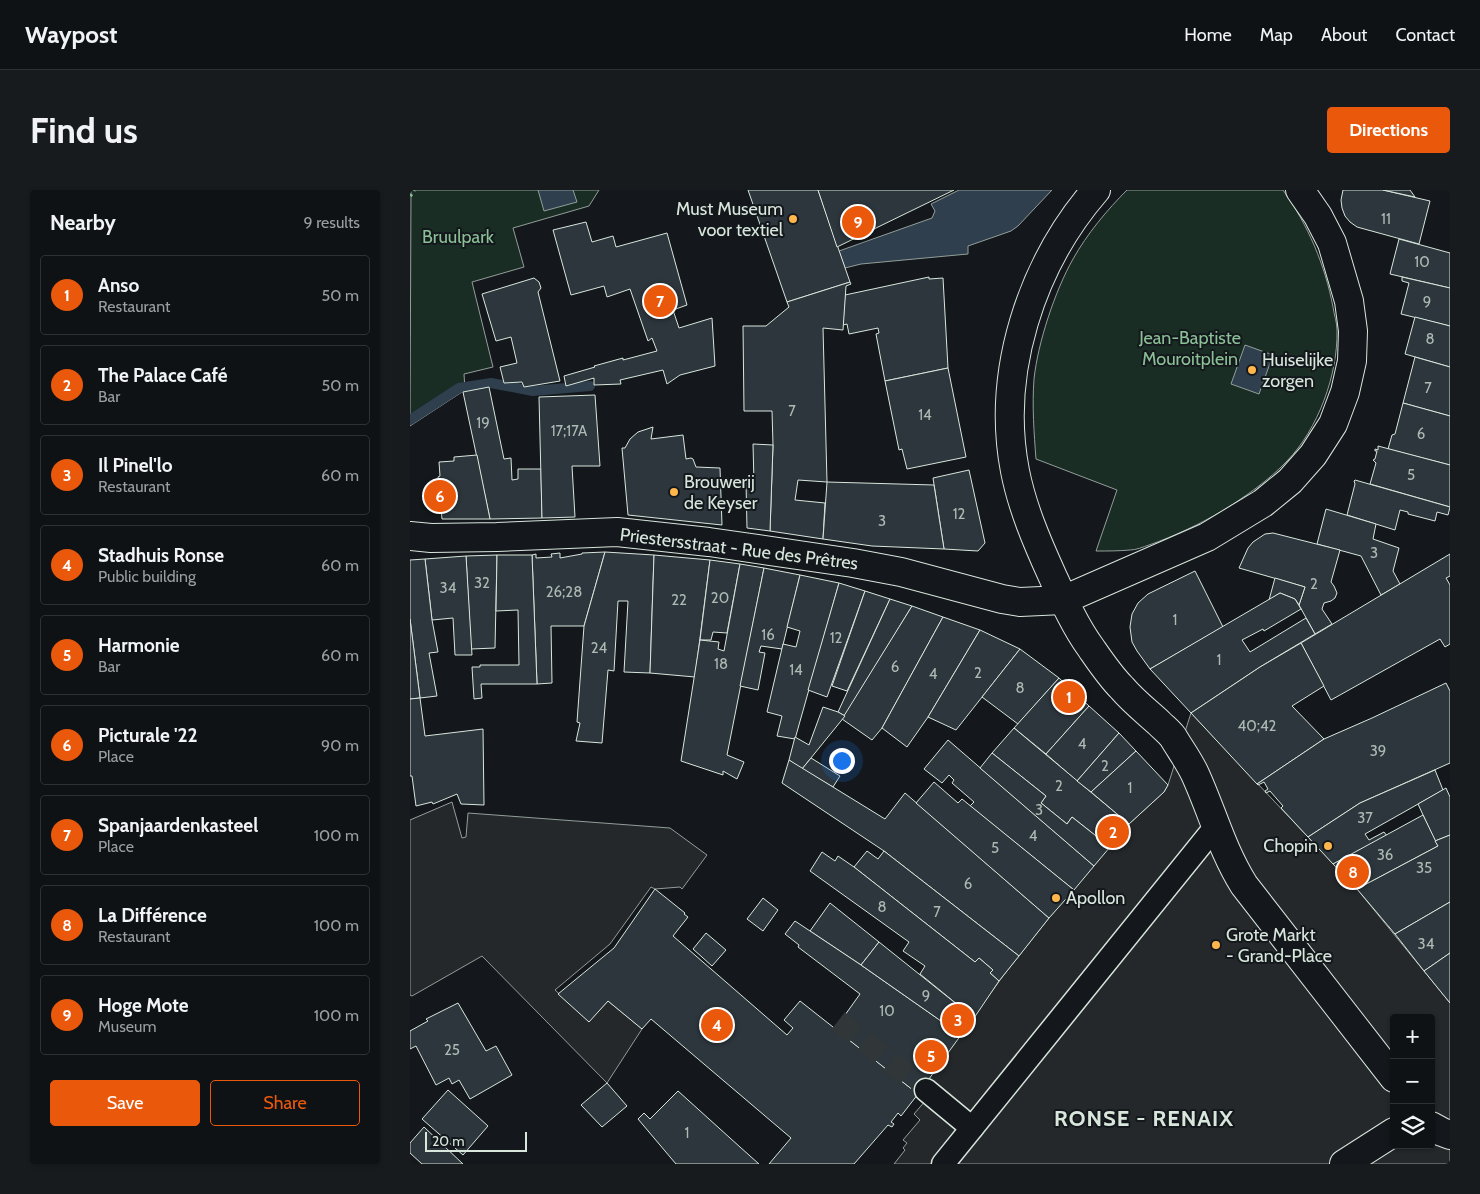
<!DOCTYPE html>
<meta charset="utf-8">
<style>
body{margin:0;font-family:Cabin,sans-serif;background:#181b1e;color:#f1f3f6}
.controls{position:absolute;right:15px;bottom:15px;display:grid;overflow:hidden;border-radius:5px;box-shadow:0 1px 4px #0004}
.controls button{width:45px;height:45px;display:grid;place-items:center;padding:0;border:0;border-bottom:1px solid #2f3234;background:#0f1215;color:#f1f3f6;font:25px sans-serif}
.scale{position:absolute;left:15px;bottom:12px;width:102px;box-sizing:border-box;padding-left:5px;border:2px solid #d8e6dc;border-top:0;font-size:14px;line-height:18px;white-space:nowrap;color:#d8e6dc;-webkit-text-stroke:4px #14181c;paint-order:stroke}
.you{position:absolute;left:431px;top:570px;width:18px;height:18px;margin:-12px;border:4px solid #fff;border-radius:50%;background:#1a73e8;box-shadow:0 0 0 8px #1a73e833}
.badge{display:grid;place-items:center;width:32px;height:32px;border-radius:50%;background:#ea580c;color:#fff;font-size:16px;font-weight:700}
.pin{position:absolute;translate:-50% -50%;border:2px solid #fff;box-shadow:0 1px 5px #0006}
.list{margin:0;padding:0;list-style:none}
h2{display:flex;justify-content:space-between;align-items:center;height:65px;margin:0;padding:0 20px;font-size:21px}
h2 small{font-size:16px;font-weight:400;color:#9b9ea0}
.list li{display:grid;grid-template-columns:32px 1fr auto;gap:15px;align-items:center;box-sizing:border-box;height:80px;margin:0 10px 10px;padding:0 10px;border:1px solid #2f3234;border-radius:5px}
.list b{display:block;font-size:19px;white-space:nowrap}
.list p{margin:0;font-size:16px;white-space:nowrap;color:#9b9ea0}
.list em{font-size:16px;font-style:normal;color:#9b9ea0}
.actions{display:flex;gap:10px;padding:15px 20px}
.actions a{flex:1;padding:11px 0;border:1px solid #ea580c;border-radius:5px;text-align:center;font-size:18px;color:#ea580c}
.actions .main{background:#ea580c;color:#fff}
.icon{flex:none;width:28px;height:28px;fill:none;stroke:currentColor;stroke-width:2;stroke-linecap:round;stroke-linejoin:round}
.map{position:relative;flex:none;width:1040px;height:974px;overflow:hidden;border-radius:5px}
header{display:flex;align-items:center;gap:30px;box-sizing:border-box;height:70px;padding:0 25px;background:#0f1215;border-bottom:1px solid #2f3234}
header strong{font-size:24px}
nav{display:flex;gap:28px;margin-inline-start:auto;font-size:18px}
.intro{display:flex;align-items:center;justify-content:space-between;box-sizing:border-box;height:120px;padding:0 30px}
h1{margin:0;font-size:35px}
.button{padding:12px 22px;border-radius:5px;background:#ea580c;color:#fff;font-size:18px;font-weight:700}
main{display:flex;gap:30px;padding:0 30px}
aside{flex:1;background:#0f1215;border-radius:5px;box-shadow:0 1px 4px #0004}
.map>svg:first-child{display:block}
.green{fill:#1a2d24;stroke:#939e99}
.parking{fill:#24282b;stroke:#939e99;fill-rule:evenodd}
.water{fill:#2f3f4d;stroke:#939e99}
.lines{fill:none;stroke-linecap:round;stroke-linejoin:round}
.stream{stroke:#2f3f4d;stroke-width:10}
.building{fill:#2c363c;stroke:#d8e6dc}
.pedestrian-tunnel{stroke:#313739;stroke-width:22;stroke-dasharray:22 11;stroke-linecap:butt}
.pedestrian-casing{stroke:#d8e6dc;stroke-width:25}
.minor-casing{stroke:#d8e6dc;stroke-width:30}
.pedestrian{stroke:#14181c;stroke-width:22}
.minor{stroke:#14181c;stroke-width:28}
.hedge{stroke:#8ac095;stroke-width:4;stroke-dasharray:2.5 4;stroke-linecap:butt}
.poi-dot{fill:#ffb74d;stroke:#14181c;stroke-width:2}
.labels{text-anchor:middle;stroke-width:4;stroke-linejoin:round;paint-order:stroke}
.number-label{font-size:15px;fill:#adbab4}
.poi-label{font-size:18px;fill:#d8e6dc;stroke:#14181c;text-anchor:start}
.park-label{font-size:18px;fill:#8ac095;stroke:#14181c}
.street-label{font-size:18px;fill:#d8e6dc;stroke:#14181c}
.district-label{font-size:22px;font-weight:bold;letter-spacing:1px;fill:#d8e6dc;stroke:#14181c}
</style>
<header>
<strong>Waypost</strong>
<nav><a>Home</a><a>Map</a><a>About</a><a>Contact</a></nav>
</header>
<div class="intro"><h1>Find us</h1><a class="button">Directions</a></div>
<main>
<aside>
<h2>Nearby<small>9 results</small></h2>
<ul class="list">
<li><span class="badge">1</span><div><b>Anso</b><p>Restaurant</p></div><em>50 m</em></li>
<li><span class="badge">2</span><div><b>The Palace Café</b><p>Bar</p></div><em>50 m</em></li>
<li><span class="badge">3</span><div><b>Il Pinel'lo</b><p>Restaurant</p></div><em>60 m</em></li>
<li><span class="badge">4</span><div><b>Stadhuis Ronse</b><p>Public building</p></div><em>60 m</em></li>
<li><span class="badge">5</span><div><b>Harmonie</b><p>Bar</p></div><em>60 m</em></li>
<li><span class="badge">6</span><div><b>Picturale '22</b><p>Place</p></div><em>90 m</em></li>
<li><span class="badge">7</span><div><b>Spanjaardenkasteel</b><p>Place</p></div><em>100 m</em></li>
<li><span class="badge">8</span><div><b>La Différence</b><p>Restaurant</p></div><em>100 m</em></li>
<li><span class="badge">9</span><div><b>Hoge Mote</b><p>Museum</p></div><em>100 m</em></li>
</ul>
<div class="actions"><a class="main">Save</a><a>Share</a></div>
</aside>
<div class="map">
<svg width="1040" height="974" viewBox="0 0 1040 974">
<rect width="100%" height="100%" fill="#14181c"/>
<g class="green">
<path d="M1 0H189L179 16 103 38 114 77 62 92 83 177 54 184 55 200 0 236Z"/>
<path d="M717 0H873C898 35 915 75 923 117 924 125 927 132 927 140 928 185 908 239 877 271 859 290 836 306 814 320 790 334 765 346 739 355 733 357 726 360 720 360 709 361 698 361 686 361L707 300 626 269C624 243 622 216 624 189 628 152 645 101 663 69 677 44 697 20 717 0Z"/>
</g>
<g class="parking">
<path d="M781 523 947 699 1040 813V974H484L495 960 493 958 497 953 493 950 510 930 504 924 516 910 508 903 593 786 639 728 719 634 754 602 758 595ZM984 828H1021V955H984Z"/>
<path d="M42 612 52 648 56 647 58 623 260 638 297 665 272 699 270 697 245 699 241 697 200 754 145 800 179 831 198 811 232 839 197 893 72 766 2 806 0 805V630Z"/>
</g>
<g class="water">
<path d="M128 0H163L167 12 134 21Z"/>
<path d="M549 0H642L608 36 601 41 558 56V64L451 74 435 78 429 61 522 28 525 21 521 14Z"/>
<path d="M835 155 863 165 849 204 821 194Z"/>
</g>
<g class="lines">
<path class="stream" d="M0 230 49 198 81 193 123 201 180 196"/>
</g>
<g class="building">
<path d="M338 0H408L440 92 377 112Z"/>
<path d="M408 0H544L427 57Z"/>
<path d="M933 0H973L1020 11 1009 54 947 37 940 32 935 26 932 18 931 10Z"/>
<path d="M973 0H1000L1005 7Z"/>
<path d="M176 32 182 52 203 46 206 57 257 43 277 115 263 120 269 138 302 128 305 176 270 185 257 194 253 180 210 190 211 194 184 195V188L156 196 154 186 185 177 184 176 213 168V170L247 161 242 148 238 151 220 99 197 107 194 96 161 105 143 40Z"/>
<path d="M989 49 1040 63V98L980 84Z"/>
<path d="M519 87V89L533 88 538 178 475 191 466 144 469 143 468 138 439 144 437 134 433 135 435 105Z"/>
<path d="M992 87 1040 98V136L991 124 999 93 992 91Z"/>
<path d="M124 88 129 92 131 98 128 102 150 191 114 197 112 192 94 193 90 177 107 173 101 147 86 151 72 104Z"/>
<path d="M440 92 441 94 436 96 433 140 413 138 417 292 388 290 385 310 415 313 413 349 360 341 363 255 362 221H334L333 136H356L379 117 377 112Z"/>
<path d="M1005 127 1040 136V177L995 164Z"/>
<path d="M1005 167 1040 177V226L993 213Z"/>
<path d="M538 178 556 267 497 279 492 259 489 260 475 191Z"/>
<path d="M79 197 94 269 101 268 102 290 108 289V279H131L132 328 80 329 53 202Z"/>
<path d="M185 205 190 276H162L165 327 132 328 129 207Z"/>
<path d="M993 213 1040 226V275L978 259 982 245 985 244Z"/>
<path d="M243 237 241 249 273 245 276 269 281 268 283 269 286 277 310 278 312 335 218 325 212 258H215L220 249 228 242Z"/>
<path d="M343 254 363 255 360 341 337 338 336 292 344 293Z"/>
<path d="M968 256 1040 275V317L960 294 966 273 963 270 965 269 967 261H965V259L968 260Z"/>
<path d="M67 265 80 329H32L28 287 30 286 29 272 44 271V267Z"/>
<path d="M559 280 575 353 568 361 534 359 523 288Z"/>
<path d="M945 290 1040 317 1038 325 1027 322 1025 331 998 324V322L990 320 985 340 937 325 945 294 944 291Z"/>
<path d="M417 292 524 295 534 359 462 356 413 349Z"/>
<path d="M916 319 966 334 963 349 989 358 983 381 990 394 971 405 951 366 907 354Z"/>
<path d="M863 343 930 360 921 392 924 396 927 403 925 408 921 411 914 413 912 419 922 434 905 444 889 415 895 397 829 378 838 358 843 352 855 344Z"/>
<path d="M195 362 174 436H141L142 493 127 494 122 365 126 364V368L142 367 141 364 150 363V368L172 364V363Z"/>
<path d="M195 362 244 365 240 483 214 482 218 411H208L204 481 198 480 192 553 166 551 170 533 167 532 174 436Z"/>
<path d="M1040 364V386L1036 388 1040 395V454L1035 457 1030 449 921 510 891 453Z"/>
<path d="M87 365 85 458 61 459 56 366Z"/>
<path d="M87 365H122L127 494H71L72 508 64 509 62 477H70V475H109L108 420 86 421Z"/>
<path d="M244 365 300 370 285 487 240 483Z"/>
<path d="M56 366 62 465H45L43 428 22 430 15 369Z"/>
<path d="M15 369 22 430 28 462 19 463 27 506 10 508 0 429V370Z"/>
<path d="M300 370 330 374 317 443 303 442 301 450H290Z"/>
<path d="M330 374 354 378 317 565 334 572 327 589 313 581V585L271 571 290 450 309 452 308 459 314 461Z"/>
<path d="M354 378 390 385 372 459 351 456 349 462 355 463 348 500 330 496Z"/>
<path d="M785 381 813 437 740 479 727 461 722 452 720 437 722 424 728 413 738 404Z"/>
<path d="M390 385 429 393 385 549 367 546 372 526 357 522 373 454 386 457 390 441 377 437Z"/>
<path d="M865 388 895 397 889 415 885 409 870 403 859 410Z"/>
<path d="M429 393 455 401 417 507 398 500Z"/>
<path d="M455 401 480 409 437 501 422 496Z"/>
<path d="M870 403 885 409 891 419 854 441 853 439 832 450 840 462 896 428 905 444 850 477 781 523 740 479Z"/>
<path d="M480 409 502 416 435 526 428 522Z"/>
<path d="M502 416 533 427 472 538 462 550 432 529Z"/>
<path d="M533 427 570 440 518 527 497 557 472 538Z"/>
<path d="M0 429 10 508 0 509Z"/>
<path d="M570 440 610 459 546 540 518 527Z"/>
<path d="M891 453 914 496 882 516 914 549 847 594 781 523 850 477Z"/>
<path d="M610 459 649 488 608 534 572 507Z"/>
<path d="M649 488 679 516 636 564 604 538Z"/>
<path d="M1036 493 1040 501V573L950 613 898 647 871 618 873 616 860 601 856 603 855 601 858 599 854 592 848 595 847 594 914 549 962 528Z"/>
<path d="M10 508 15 546 73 539 74 615 51 614 47 604 23 614 22 612 6 616 2 586H0V509Z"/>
<path d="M679 516 709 543 667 591 636 564Z"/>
<path d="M413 517 428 522 435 526 392 579 379 570 385 547 399 555Z"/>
<path d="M604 538 719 634 700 657 662 627 657 634 631 613 636 606 582 563Z"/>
<path d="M709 543 726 561 681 602 667 591Z"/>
<path d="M538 550 684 676 664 700 560 616 564 612 542 593 544 590 539 585 532 593 514 579Z"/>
<path d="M726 561 758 595 754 602 719 634 681 602Z"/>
<path d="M582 563 636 606 631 613 657 634 662 627 700 657 684 676 570 578Z"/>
<path d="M401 568 430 586 423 597 392 579Z"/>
<path d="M379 570 475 629 495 603 639 728 609 766 474 661 372 593Z"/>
<path d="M1025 580 1033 600 955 644 959 650 974 642 977 646 923 674 898 647 950 613Z"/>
<path d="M524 592 548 613 552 609 664 700 639 728 506 613Z"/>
<path d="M1036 598 1040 607V645L1025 651 1008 614Z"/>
<path d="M1013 625 1028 656 947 699 923 674Z"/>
<path d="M1040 645V712L985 744 947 699 1028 656 1025 651Z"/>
<path d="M457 661 468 669 474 661 609 766 589 791 580 783 583 780 569 768 565 772 444 677Z"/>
<path d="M412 662 425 671 428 666 444 677 565 772 569 768 583 780 580 783 589 791 564 828 510 784 515 776 493 761 499 752 400 681Z"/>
<path d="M245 699 275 723 274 724 278 727 263 746 377 845 383 838 374 830 390 811 508 904 491 926 488 923 481 932 484 934 482 937 478 935 444 974H359L381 948 241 829 232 839 198 811 179 832 148 804 204 758Z"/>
<path d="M353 708 368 720 353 741 337 729Z"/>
<path d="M1040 712V763L1014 781 985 744Z"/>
<path d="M420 713 469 752 451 775 400 741Z"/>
<path d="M385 731 451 775 551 845 508 904 425 839 450 804 388 757 389 755 375 744Z"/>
<path d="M296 743 316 760 302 776 283 759Z"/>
<path d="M469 752 564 828 551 845 451 775Z"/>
<path d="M1040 763V813L1014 781Z"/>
<path d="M48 813 76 861 86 856 102 885 60 909 49 890 42 894 39 888 26 895 6 856 0 859V841L18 831 16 829Z"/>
<path d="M197 893 217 916 192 937 171 915Z"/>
<path d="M38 900 78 936 53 965 12 929Z"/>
<path d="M268 901 330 957 349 974H266L228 929 234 923 240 929Z"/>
<path d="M14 937 53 974H12L0 963V953Z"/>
</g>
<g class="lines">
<path class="pedestrian-tunnel" d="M428 831 516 900"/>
<g class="pedestrian-casing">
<g id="pedestrian">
<path d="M516 900 562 938"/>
<path d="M533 974 806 636"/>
</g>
</g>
<g class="minor-casing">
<g id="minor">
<path d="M686 0C621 75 586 183 605 281 612 317 627 352 642 385 653 409 665 436 681 458 690 471 700 486 712 498 723 511 737 522 749 533 754 538 759 542 763 547 770 559 779 571 785 584 802 621 812 660 834 695L984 888"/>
<path d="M0 346 21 348 87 347 207 342 299 352 443 373 491 382 592 409 610 412 653 410 797 347 853 313 880 291 903 265 923 234 935 202 942 171 943 141 939 111 922 53 908 26 890 0"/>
<path d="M1021 936 1032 942 1040 945"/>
<path d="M934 974 984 942"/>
</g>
</g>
<use href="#pedestrian" class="pedestrian"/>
<use href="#minor" class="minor"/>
<path class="hedge" d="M0 6 4 0"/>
</g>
<g class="poi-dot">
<circle cx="383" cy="29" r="5"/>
<circle cx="842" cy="180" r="5"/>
<circle cx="264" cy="302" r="5"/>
<circle cx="918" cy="656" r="5"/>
<circle cx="646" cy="708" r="5"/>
<circle cx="806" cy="755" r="5"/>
</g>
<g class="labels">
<g class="number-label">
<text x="976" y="34">11</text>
<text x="1012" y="77">10</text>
<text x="1017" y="117">9</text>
<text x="1020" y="154">8</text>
<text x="1018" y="203">7</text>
<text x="382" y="226">7</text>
<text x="515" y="230">14</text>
<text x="73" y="238">19</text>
<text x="159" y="246">17;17A</text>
<text x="1011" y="249">6</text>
<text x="1001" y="290">5</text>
<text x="549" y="329">12</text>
<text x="472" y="336">3</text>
<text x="964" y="368">3</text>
<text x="72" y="398">32</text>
<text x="904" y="399">2</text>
<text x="38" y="403">34</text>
<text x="154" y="407">26;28</text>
<text x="310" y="413">20</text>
<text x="269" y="415">22</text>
<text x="765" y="435">1</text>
<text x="358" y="450">16</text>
<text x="426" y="453">12</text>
<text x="189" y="463">24</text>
<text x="809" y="475">1</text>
<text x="311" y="479">18</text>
<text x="485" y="482">6</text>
<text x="386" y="485">14</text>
<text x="568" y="488">2</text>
<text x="523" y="489">4</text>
<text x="610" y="503">8</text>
<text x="847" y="541">40;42</text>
<text x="672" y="559">4</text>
<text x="968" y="566">39</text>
<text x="695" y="581">2</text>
<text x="649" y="601">2</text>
<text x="720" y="603">1</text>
<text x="629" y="625">3</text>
<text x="955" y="633">37</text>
<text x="623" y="651">4</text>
<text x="585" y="663">5</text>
<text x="975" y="670">36</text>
<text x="1014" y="683">35</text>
<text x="558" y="699">6</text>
<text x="472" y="722">8</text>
<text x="527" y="727">7</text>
<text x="1016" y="759">34</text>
<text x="516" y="811">9</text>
<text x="477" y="826">10</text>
<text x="42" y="865">25</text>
<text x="277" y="948">1</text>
</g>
<g class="poi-label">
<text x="373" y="25" text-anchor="end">Must Museum<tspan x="373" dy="21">voor textiel</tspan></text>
<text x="852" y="176">Huiselijke<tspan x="852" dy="21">zorgen</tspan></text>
<text x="274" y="298">Brouwerij<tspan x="274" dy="21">de Keyser</tspan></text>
<text x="908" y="662" text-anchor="end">Chopin</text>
<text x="656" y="714">Apollon</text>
<text x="816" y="751">Grote Markt<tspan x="816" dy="21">- Grand-Place</tspan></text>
</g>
<g class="park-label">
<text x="48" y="53">Bruulpark</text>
<text x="780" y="154">Jean-Baptiste<tspan x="780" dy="21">Mouroitplein</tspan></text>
</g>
<g class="street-label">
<text transform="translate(329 359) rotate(7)" y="6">Priestersstraat - Rue des Prêtres</text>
</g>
<g class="district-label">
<text x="734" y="936">RONSE - RENAIX</text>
</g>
</g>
</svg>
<div class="controls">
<button>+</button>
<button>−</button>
<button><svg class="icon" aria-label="layers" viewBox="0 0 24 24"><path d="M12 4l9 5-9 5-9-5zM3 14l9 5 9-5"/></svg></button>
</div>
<div class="scale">20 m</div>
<div class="you"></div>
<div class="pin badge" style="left:659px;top:507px">1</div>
<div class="pin badge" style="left:703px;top:642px">2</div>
<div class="pin badge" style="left:548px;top:830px">3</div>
<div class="pin badge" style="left:307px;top:835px">4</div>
<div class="pin badge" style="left:521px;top:866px">5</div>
<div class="pin badge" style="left:30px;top:306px">6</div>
<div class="pin badge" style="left:250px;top:111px">7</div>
<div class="pin badge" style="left:943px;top:682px">8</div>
<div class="pin badge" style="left:448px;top:32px">9</div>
</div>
</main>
